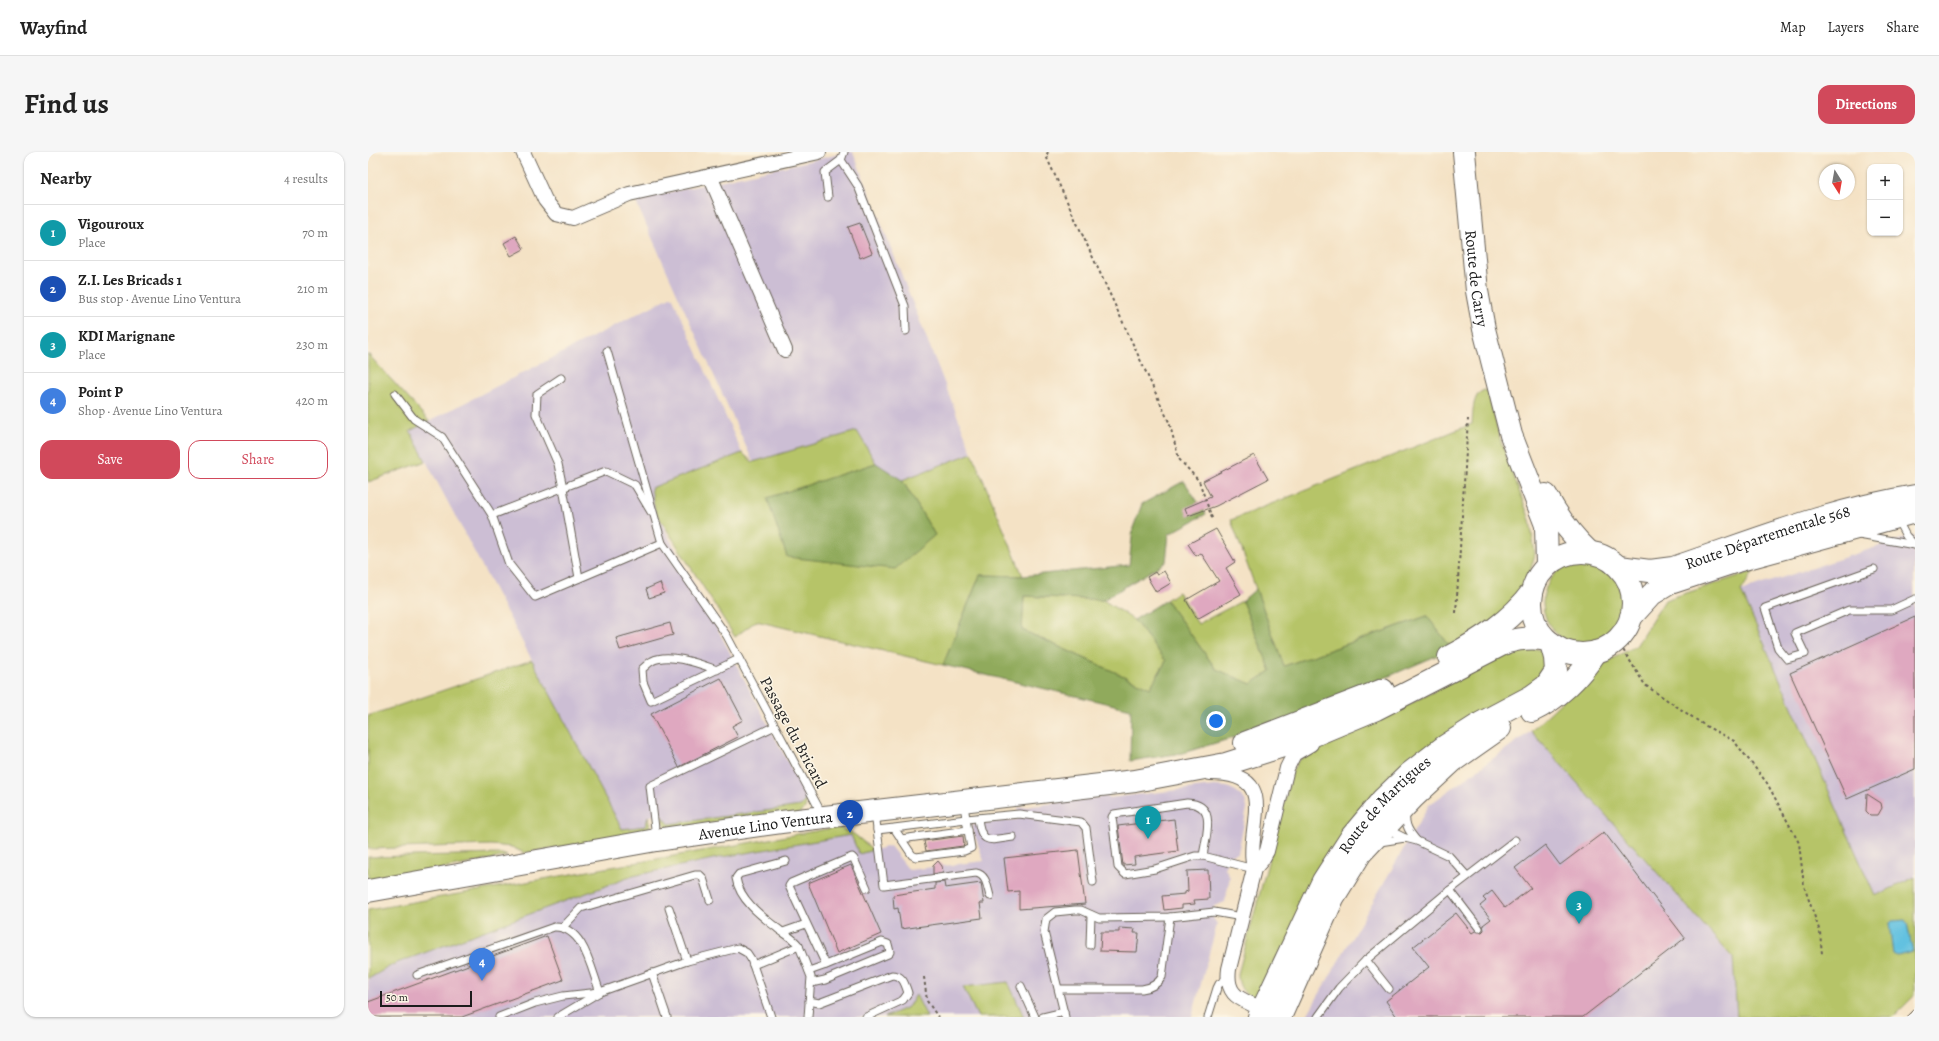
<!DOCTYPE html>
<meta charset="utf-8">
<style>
body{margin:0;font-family:Alegreya,serif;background:#f6f6f6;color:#222}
.controls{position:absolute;right:12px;top:12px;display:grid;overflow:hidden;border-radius:8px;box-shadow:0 1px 3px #0004}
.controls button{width:36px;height:36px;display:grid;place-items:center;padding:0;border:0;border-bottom:1px solid #e0e0e0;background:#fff;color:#222;font:20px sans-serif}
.compass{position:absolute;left:1451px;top:12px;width:36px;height:36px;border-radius:50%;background:#fff;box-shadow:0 1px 3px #0004;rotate:169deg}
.scale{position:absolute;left:12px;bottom:10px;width:92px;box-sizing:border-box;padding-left:4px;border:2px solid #1c1c1c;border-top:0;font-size:11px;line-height:14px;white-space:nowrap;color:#1c1c1c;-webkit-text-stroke:3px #fcf5e5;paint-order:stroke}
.you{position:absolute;left:848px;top:569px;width:14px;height:14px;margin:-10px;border:3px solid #fff;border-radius:50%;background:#1a73e8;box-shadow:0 0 0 6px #1a73e833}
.badge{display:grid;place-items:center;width:26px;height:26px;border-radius:50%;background:#d1495b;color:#fff;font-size:13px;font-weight:700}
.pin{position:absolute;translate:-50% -33px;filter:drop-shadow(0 1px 2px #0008)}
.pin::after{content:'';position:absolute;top:21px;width:14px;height:12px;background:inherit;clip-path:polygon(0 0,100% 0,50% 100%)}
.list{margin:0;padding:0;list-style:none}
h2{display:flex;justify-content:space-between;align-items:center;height:52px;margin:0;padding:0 16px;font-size:17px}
h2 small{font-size:13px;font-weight:400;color:#767676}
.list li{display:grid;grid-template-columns:26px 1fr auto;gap:12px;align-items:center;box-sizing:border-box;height:56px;padding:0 16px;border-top:1px solid #e0e0e0}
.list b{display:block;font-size:15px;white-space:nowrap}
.list p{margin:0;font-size:13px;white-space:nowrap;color:#767676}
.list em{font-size:13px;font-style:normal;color:#767676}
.actions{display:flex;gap:8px;padding:12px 16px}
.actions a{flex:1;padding:9px 0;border:1px solid #d1495b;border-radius:12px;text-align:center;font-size:14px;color:#d1495b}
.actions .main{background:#d1495b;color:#fff}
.map{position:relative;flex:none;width:1547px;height:865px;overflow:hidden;border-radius:12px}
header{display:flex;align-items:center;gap:24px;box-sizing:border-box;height:56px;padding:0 20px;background:#fff;border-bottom:1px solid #e0e0e0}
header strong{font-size:19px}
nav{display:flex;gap:22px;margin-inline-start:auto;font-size:14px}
.intro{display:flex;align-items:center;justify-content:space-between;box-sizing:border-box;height:96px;padding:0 24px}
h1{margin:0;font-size:28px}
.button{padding:10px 18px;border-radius:12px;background:#d1495b;color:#fff;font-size:14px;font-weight:700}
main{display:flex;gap:24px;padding:0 24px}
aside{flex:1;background:#fff;border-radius:12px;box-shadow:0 1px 3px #0004}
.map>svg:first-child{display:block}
.industrial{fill:#ccbed4}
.green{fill:#b6c467;stroke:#697042}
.forest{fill:#90aa5c;stroke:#56633c}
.water{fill:#62c1e0;stroke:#3f6e7e}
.building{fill:#dfa8c0}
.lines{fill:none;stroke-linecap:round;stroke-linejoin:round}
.lane-casing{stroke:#686157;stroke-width:9}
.street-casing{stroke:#686157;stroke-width:16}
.primary-casing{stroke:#686157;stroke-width:24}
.path{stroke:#686157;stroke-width:2;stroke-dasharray:3 3;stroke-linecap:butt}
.lane{stroke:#fff;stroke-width:7}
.street{stroke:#fff;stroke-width:14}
.primary{stroke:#fff;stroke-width:22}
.rail-casing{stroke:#1c1c1c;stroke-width:4.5}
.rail{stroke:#fcf5e5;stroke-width:3;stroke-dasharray:9;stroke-linecap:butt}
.labels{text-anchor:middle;stroke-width:3;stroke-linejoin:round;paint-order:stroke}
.street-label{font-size:16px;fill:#1c1c1c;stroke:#fcf5e5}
</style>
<header>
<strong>Wayfind</strong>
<nav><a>Map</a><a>Layers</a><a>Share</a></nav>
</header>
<div class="intro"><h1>Find us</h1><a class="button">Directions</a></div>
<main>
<aside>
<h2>Nearby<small>4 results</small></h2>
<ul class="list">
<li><span class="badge" style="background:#0f9aa8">1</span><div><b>Vigouroux</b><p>Place</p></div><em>70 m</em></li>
<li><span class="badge" style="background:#1a4fb4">2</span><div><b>Z.I. Les Bricads 1</b><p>Bus stop · Avenue Lino Ventura</p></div><em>210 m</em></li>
<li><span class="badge" style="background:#0f9aa8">3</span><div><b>KDI Marignane</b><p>Place</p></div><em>230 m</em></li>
<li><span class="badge" style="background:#3f7fe0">4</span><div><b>Point P</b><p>Shop · Avenue Lino Ventura</p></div><em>420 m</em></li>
</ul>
<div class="actions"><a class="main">Save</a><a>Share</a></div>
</aside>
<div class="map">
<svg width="1547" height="865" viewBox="0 0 1547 865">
<rect width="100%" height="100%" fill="#fcf5e5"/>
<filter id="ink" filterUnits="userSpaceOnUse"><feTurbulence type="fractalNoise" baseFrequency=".025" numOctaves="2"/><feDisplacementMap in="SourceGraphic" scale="8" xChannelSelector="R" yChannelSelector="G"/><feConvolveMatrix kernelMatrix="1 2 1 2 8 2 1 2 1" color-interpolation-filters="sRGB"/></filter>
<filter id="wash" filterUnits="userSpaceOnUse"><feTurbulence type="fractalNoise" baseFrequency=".012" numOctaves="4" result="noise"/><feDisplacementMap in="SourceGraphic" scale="16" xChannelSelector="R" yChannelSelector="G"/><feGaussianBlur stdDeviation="0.9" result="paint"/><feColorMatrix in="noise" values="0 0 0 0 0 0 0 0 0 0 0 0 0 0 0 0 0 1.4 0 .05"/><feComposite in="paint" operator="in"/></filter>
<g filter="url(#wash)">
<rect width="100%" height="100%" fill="#f4e2c5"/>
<g class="industrial">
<path d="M481 0H485L604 301 534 328 508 311 489 279 385 310 267 48Z"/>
<path d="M304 144 374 301 283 336 287 359 439 646 433 654 301 672 294 663 280 664 278 674 254 677 42 279Z"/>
<path d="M1546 383 1547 725 1507 744 1373 439Z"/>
<path d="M1163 579 1365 807 1369 865H938L1061 653Z"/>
<path d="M846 634 859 635 868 639 877 648 879 656 870 701 859 705 857 716 862 725 857 750 846 754 845 766 849 772 824 865H656L640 830 595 835 610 865H559L548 843 540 855 517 865H0V827L26 812 265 724 354 705 483 683 491 702 522 694 541 718 565 715 572 712 575 714 616 709 603 673 651 667 650 656 739 644 740 646Z"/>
</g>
<g class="green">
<path d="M0 202 61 269 42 279 58 309 0 330Z"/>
<path d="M1117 238 1121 241 1122 249 1133 290 1162 368 1167 402 1158 434 1131 466 1084 497 1059 464 916 514 863 368 1104 272C1105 261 1104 241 1117 238Z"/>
<path d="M489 279 508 311 399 347 567 383 534 328 604 301 655 424 612 423 575 513 388 469 367 485 287 359 283 336 374 301 385 310Z"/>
<circle cx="1217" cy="451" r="42"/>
<path d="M1386 419 1373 439 1507 744 1547 725V843L1525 865H1496L1492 863 1491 865H1369L1365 806 1163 579 1231 514 1268 494 1297 448Z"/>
<path d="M810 440 830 472 874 449 903 519 883 532 848 517 798 448Z"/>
<path d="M656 444 735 448 766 468 798 509 782 536 654 478Z"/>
<path d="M1154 494 1174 498 1180 504 1179 523 1113 563 890 845C876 846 870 834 870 822L925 618 930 609 938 603 999 574Z"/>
<path d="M164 508 254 677 278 674 280 664 282 674 278 681 156 701 144 695 123 693 0 697V564Z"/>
<path d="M439 646 437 656 431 662 299 676 295 670 294 663 301 672 433 654Z"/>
<path d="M470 675 486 682 505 698 491 702 483 683 354 705 265 724 26 812 0 827V758Z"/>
<path d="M134 702 139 704 0 732V705Z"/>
<path d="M640 830 656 865H610L595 835Z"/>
<path d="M548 843 559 865H517L540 855Z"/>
</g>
<g class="forest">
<path d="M508 311 534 328 567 383 527 417 419 405 399 346Z"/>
<path d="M816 329 838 362 801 382 798 410 735 448 656 444 654 478 782 536 798 509 766 468 798 448 848 517 883 532 903 519 874 449 888 437 916 514 1059 464 1084 497 910 572 815 601 762 609 763 557 575 513 612 423 655 424 761 413 765 376 774 352Z"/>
</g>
<path class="water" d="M1537 768 1539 771 1545 800 1529 804 1525 802 1521 772 1524 769Z"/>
<g id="blocks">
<g class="building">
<path d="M492 71 504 101 492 106 480 75Z"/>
<path d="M148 84 156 97 143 104 136 91Z"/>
<path d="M886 303 900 327 848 354 820 364 817 356 843 345 835 329Z"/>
<path d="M848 377 867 410 858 416 873 442 829 467 818 448 851 429 833 401 828 404 820 392Z"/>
<path d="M796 419 803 431 788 440 779 425 787 420 789 423Z"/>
<path d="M292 431 296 441 281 446 278 437Z"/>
<path d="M1547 465V617L1479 647 1422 521Z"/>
<path d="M302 471 305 483 252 498 248 486Z"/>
<path d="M353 526 375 568 364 574 370 585 311 615 283 562Z"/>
<path d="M1499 642 1513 651 1514 656 1510 663H1502L1498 659Z"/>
<path d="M806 667 810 699 766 705 767 712 755 713 750 674Z"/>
<path d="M1236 680 1317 786 1215 865H1029L1018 849 1061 815 1045 795 1088 761 1104 781 1107 779 1114 780 1116 778 1115 773 1123 767 1112 754 1118 749 1115 746 1124 739 1137 756 1163 736 1147 716 1177 693 1192 713Z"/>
<path d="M595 684 596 693 595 694 558 699 556 689Z"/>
<path d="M710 698 717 752 651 757V739L640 740 636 706Z"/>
<path d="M570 709 574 714 575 720 565 722V714Z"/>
<path d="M483 713 513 782 469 801 440 731Z"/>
<path d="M840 718 841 747 826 748 827 752 814 753V756L796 758 794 744 817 742V740L820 739 819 719Z"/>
<path d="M576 730 577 736 613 731 616 751H612L614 766 533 777 530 756 526 757 525 743 567 737V731Z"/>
<path d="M751 776 767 777 766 781H771L769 800 732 799 733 780H751Z"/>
<path d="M179 784 195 828 94 865H0V850Z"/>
</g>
</g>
</g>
<g filter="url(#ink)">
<use href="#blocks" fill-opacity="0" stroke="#686157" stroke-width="1"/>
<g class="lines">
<g class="lane-casing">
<g id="lane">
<path d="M476 0 473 8 490 34 537 154 538 179"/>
<path d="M460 45 457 20 473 8"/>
<path d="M239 199 294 391 359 484 454 662"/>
<path d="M193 226 169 242 168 262 190 312 195 336 211 426"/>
<path d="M27 242 46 267 74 285 124 363"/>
<path d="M283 360 267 333 238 319 124 363 141 412 167 445 294 391"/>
<path d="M1529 367 1538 384 1547 393"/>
<path d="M1491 383 1547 393"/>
<path d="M1506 417 1397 456 1410 496 1419 507 1437 502 1427 481 1481 458H1523L1547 447"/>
<path d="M349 518C332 512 301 500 284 509 280 511 277 515 274 517L275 530 283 549 371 507"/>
<path d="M596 652 598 667 651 662 713 670 718 676 725 730"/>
<path d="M507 661 516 733 608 721C619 723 619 735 622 744"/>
<path d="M610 666C613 694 622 688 645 685"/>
<path d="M1023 674 1027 681 1037 686"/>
<path d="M509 678 526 676 544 703 548 705 596 699 603 696 598 667 526 676"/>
<path d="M288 685 282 634 407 574"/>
<path d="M533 687 600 678"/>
<path d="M1049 689 1081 704 1099 724"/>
<path d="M1012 690 1037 686 1049 689C1042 681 1036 673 1038 661"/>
<path d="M835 704H827L787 717 757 722 750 715 744 665 746 662 819 651C850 652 838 683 835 704L886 717"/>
<path d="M418 709 371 722 368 726C371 747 393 764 409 776 416 782 426 786 431 794"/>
<path d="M1082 738 1111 776"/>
<path d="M301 756 319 809"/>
<path d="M195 775 213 756 327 723H332L335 726 342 748"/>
<path d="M415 780 438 772"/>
<path d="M722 793 723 763"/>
<path d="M998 808 1021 837"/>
<path d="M385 813 431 794 443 825 440 865"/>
<path d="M441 819 458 813"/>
<path d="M284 821 299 865"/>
<path d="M49 823 186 775C216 774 223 817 232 840L195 844 167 851 131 865"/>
<path d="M443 831 457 828 520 802 522 800 520 792 514 790 458 813 421 734 423 731 484 705 486 707 499 736"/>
<path d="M653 834 667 865"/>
<path d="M691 837H774C783 836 789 833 794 825L802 765"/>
<path d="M441 849 451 851 524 823C535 823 537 832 540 841L535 848 498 865"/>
<path d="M190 865 232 840 319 809 370 796 379 801 383 807 403 865"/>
<path d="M675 865 696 860"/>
<path d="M697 865 676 780 678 767 687 760 707 758H713L731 766 802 765 846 760 874 765"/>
<path d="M840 865 849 836 851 832 860 826"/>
<path d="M950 865 971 836 998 808 1082 738 1147 688"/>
</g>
</g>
<g class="street-casing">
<g id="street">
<path d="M155 0 177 48 188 62 205 66 261 42 451 0"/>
<path d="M342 24 417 198"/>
<path d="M842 621C916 621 876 675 886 717"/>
<path d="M900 864C888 846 856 854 861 817L886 717 894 708 899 699 919 616 926 602 943 592"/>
</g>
</g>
<g class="primary-casing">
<g id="primary">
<path id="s1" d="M1096 0 1109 139 1116 177 1143 283 1178 373 1179 413"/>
<path d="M1178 343C1190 365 1203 383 1221 400"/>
<circle cx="1214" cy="451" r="51"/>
<path id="s2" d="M1251 415 1282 419 1305 416C1385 389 1464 357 1547 344"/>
<path d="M1263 465 1284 442 1302 431 1369 409 1547 360"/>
<path d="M1081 505C1112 488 1143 469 1164 440"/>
<path d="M1164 559C1191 546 1212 525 1228 500"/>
<path d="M877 591 1015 538"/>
<path id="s3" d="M0 739 288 688 413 670 767 629 858 612 934 588 1008 557 1139 490C1154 486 1165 485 1179 488"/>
<path id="s4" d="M891 865 955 729 984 684 1014 648 1042 621 1077 594 1113 571 1164 544 1178 534 1188 519 1187 506 1183 491"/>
<path d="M912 865 965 746 993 701 1045 646 1085 609 1132 576"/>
</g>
</g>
<g class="path">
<path d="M680 0 678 4 801 270 811 307 831 329 845 369"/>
<path d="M1088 461 1100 267"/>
<path d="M1249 488 1277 533 1336 573 1366 589 1399 631 1431 691 1436 734 1452 780 1454 802"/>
<path d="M556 825 559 849 570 865"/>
</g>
<use href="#lane" class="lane"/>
<use href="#street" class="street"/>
<use href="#primary" class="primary"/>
<g class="rail-casing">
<path id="rail" d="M1542 865 1547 860"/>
</g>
<use href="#rail" class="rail"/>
</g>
</g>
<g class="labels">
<g class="street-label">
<text dy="6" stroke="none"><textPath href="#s1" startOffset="127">Route de Carry</textPath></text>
<text dy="6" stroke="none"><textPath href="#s2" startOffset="154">Route Départementale 568</textPath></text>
<text transform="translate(426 580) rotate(62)" y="6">Passage du Bricard</text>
<text dy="6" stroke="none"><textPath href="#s4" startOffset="249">Route de Martigues</textPath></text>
<text dy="6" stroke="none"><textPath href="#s3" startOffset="403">Avenue Lino Ventura</textPath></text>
</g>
</g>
</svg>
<div class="controls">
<button>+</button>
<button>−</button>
</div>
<svg class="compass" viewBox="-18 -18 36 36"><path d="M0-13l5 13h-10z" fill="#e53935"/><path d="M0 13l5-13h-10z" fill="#767676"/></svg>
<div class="scale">50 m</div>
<div class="you"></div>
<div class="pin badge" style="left:780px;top:687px;background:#0f9aa8">1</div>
<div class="pin badge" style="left:482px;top:681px;background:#1a4fb4">2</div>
<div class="pin badge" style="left:1211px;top:772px;background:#0f9aa8">3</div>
<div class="pin badge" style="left:114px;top:829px;background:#3f7fe0">4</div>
</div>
</main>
